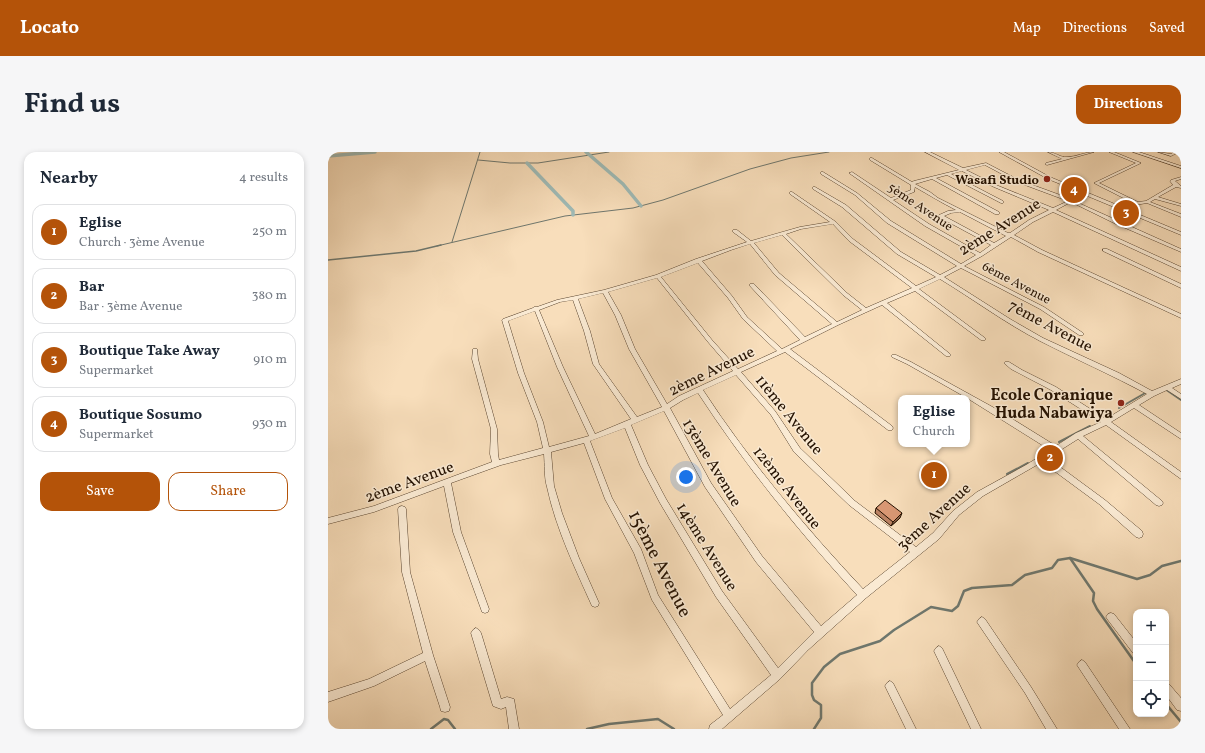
<!DOCTYPE html>
<meta charset="utf-8">
<style>
body{margin:0;font-family:Vollkorn,serif;background:#f6f6f7;color:#1f2937}
.controls{position:absolute;right:12px;bottom:12px;display:grid;overflow:hidden;border-radius:8px;box-shadow:0 2px 6px #0003}
.controls button{width:36px;height:36px;display:grid;place-items:center;padding:0;border:0;border-bottom:1px solid #e0e1e3;background:#fff;color:#1f2937;font:20px sans-serif}
.you{position:absolute;left:358px;top:325px;width:14px;height:14px;margin:-10px;border:3px solid #fff;border-radius:50%;background:#1a73e8;box-shadow:0 0 0 6px #1a73e833}
.badge{display:grid;place-items:center;width:26px;height:26px;border-radius:50%;background:#b45309;color:#fff;font-size:13px;font-weight:700}
.pin{position:absolute;translate:-50% -50%;border:2px solid #fff;box-shadow:0 1px 4px #0006}
.popup{position:absolute;left:570px;top:243px;width:72px;height:52px;box-sizing:border-box;display:grid;place-content:center;border-radius:8px;background:#fff;filter:drop-shadow(0 1px 3px #0005);font-size:13px;white-space:nowrap;color:#747a83}
.popup b{font-size:15px;color:#1f2937}
.popup::after{content:'';position:absolute;left:50%;top:100%;margin-left:-8px;border:8px solid transparent;border-top-color:#fff}
.list{margin:0;padding:0;list-style:none}
h2{display:flex;justify-content:space-between;align-items:center;height:52px;margin:0;padding:0 16px;font-size:17px}
h2 small{font-size:13px;font-weight:400;color:#747a83}
.list li{display:grid;grid-template-columns:26px 1fr auto;gap:12px;align-items:center;box-sizing:border-box;height:56px;margin:0 8px 8px;padding:0 8px;border:1px solid #e0e1e3;border-radius:12px}
.list b{display:block;font-size:15px;white-space:nowrap}
.list p{margin:0;font-size:13px;white-space:nowrap;color:#747a83}
.list em{font-size:13px;font-style:normal;color:#747a83}
.actions{display:flex;gap:8px;padding:12px 16px}
.actions a{flex:1;padding:9px 0;border:1px solid #b45309;border-radius:12px;text-align:center;font-size:14px;color:#b45309}
.actions .main{background:#b45309;color:#fff}
.icon{flex:none;width:22px;height:22px;fill:none;stroke:currentColor;stroke-width:2;stroke-linecap:round;stroke-linejoin:round}
.map{position:relative;flex:none;width:853px;height:577px;overflow:hidden;border-radius:12px}
header{display:flex;align-items:center;gap:24px;box-sizing:border-box;height:56px;padding:0 20px;background:#b45309;color:#fff}
header strong{font-size:19px}
nav{display:flex;gap:22px;margin-inline-start:auto;font-size:14px}
.intro{display:flex;align-items:center;justify-content:space-between;box-sizing:border-box;height:96px;padding:0 24px}
h1{margin:0;font-size:28px}
.button{padding:10px 18px;border-radius:12px;background:#b45309;color:#fff;font-size:14px;font-weight:700}
main{display:flex;gap:24px;padding:0 24px}
aside{flex:1;background:#fff;border-radius:12px;box-shadow:0 2px 6px #0003}
.map>svg:first-child{display:block}
.lines{fill:none;stroke-linecap:round;stroke-linejoin:round}
.stream-far3{stroke:#6e776e;stroke-width:1}
.stream-far2{stroke:#6e776e;stroke-width:1.5}
.stream-far1{stroke:#6e776e;stroke-width:2}
.stream{stroke:#6e776e;stroke-width:2.5}
.canal{stroke:#9fbbb7;stroke-width:3.5}
.street-casing{stroke:#59442f;stroke-width:1}
.street{fill:#faead3;fill-rule:evenodd}
.wall{fill:#bb8263;stroke:#241100}
.shaded-wall{fill:#986a50;stroke:#241100}
.building{fill:#d99773;stroke:#241100}
.poi-dot{fill:#8f2418;stroke:#faead3;stroke-width:1.5}
.labels{text-anchor:middle;stroke-width:3;stroke-linejoin:round;paint-order:stroke}
.far-poi-label{font-size:13px;font-weight:bold;fill:#241100;stroke:#faead3;text-anchor:end}
.far-street-label{font-size:13px;fill:#241100;stroke:#faead3}
.street-label{font-size:16px;fill:#241100;stroke:#faead3}
.poi-label{font-size:16px;font-weight:bold;fill:#241100;stroke:#faead3;text-anchor:end}
.near-street-label{font-size:19px;fill:#241100;stroke:#faead3}
</style>
<header>
<strong>Locato</strong>
<nav><a>Map</a><a>Directions</a><a>Saved</a></nav>
</header>
<div class="intro"><h1>Find us</h1><a class="button">Directions</a></div>
<main>
<aside>
<h2>Nearby<small>4 results</small></h2>
<ul class="list">
<li><span class="badge">1</span><div><b>Eglise</b><p>Church · 3ème Avenue</p></div><em>250 m</em></li>
<li><span class="badge">2</span><div><b>Bar</b><p>Bar · 3ème Avenue</p></div><em>380 m</em></li>
<li><span class="badge">3</span><div><b>Boutique Take Away</b><p>Supermarket</p></div><em>910 m</em></li>
<li><span class="badge">4</span><div><b>Boutique Sosumo</b><p>Supermarket</p></div><em>930 m</em></li>
</ul>
<div class="actions"><a class="main">Save</a><a>Share</a></div>
</aside>
<div class="map">
<svg width="853" height="577" viewBox="0 0 853 577">
<rect width="100%" height="100%" fill="#f8debb"/>
<filter id="stains"><feTurbulence type="fractalNoise" baseFrequency=".005" numOctaves="4"/><feColorMatrix values="0 0 0 0 .2 0 0 0 0 .09 0 0 0 0 .02 0 0 0 .5 -.17"/></filter>
<radialGradient id="worn" r=".72"><stop offset=".6" stop-color="#630" stop-opacity="0"/><stop offset="1" stop-color="#630" stop-opacity=".3"/></radialGradient>
<g class="lines">
<g class="stream-far3">
<path d="M150 8 182 11H210L281 0"/>
<path d="M124 90 152 0"/>
<path d="M109 94 237 64 305 56 335 48 422 17 463 6 501 0"/>
</g>
<path class="stream-far2" d="M0 108 88 99 113 93"/>
<g class="stream-far1">
<path d="M837 237 853 248"/>
<path d="M791 256 819 240"/>
<path d="M731 290 762 274"/>
<path d="M679 322 700 311"/>
</g>
<g class="stream">
<path d="M742 406 766 441 765 449 769 457 808 512"/>
<path d="M838 552 853 570"/>
<path d="M103 577 116 567 120 568 127 577"/>
<path d="M259 577 281 572 330 567 346 577"/>
<path d="M486 577 493 566V553L486 548 484 543V531L496 515 512 502 552 489 566 478 603 455 624 459 630 454 636 439 644 436 684 433 697 423 724 416 730 408 742 406 809 427 822 423 834 414 853 409"/>
</g>
<g class="canal">
<path d="M258 0 295 32 313 54"/>
<path d="M0 4 47 0"/>
<path d="M199 11 245 59V63"/>
</g>
<g class="street-casing">
<g id="street">
<path d="M597 0H602L635 16 658 11 691 28 743 47 754 41 720 27 671 0H676L722 25 794 55 805 51 766 31 808 11 781 0H786L813 11 771 31 810 50 818 49 845 33 842 29 843 28 853 25V27L847 29 853 34V36L848 35 830 45 853 52V54L827 47 822 50 853 62V65L819 51 807 53 798 57 853 80V83L757 43 746 49 853 97V100L788 72 743 50 728 58 853 115V119L725 60 705 70 686 83 714 98 853 162V166L710 100 683 85 654 104 636 114 716 155 755 181V183H751L712 157 633 116 616 125 682 167 715 186 791 221 824 239 853 227V232L844 236 853 242V247L839 238 826 244 811 253 853 281V287L806 256 783 270 853 320V327L778 273 755 284 834 349 835 351 834 353 831 354 828 353 750 287 720 306 777 348 814 379 815 382 814 385 811 386 808 385 771 352 714 310 655 344 631 363 611 387 538 446 480 498 452 527 394 577H381L382 573 395 563 324 448 306 401 277 347 256 291 223 300 226 334 234 361 251 406 271 451 270 454 267 455 264 454C247 416 228 377 219 335 216 325 217 313 216 302L173 313 123 331 133 380 161 457 160 460 157 461 154 460 153 457 125 380 116 334 46 360 0 372V366L46 354 164 310 162 302 163 277 144 207 145 197H149L150 207 169 277 170 302 171 308 215 296 209 270 190 221 174 168 175 167 205 156 206 155H209L229 148 276 138 328 123 368 107 419 90 405 80V78H409L423 89 472 75 502 70 462 42V40H464L508 70 525 87 588 134 608 125 569 102 514 55 485 37V35H487L518 53 573 100 612 123 629 114 559 71 527 43 493 22V20H495L529 41 563 69 633 112 648 103 597 74 521 21 524 20 563 46 583 38V33L542 8V6H544L584 30 586 29 631 18ZM657 13 689 30 740 49 725 56 668 33 638 18ZM634 19 666 35 721 58 701 68 682 81H680L610 46 602 40 587 32 604 27 667 62H671V60L608 26 619 23 673 51H675V49L623 22ZM587 35C601 43 614 51 628 58L620 59 611 63V65L663 93 652 101 601 72 565 48 586 40ZM632 60 678 84 666 91 616 64 623 61ZM505 72 521 89 584 136 538 156 519 141 458 82 473 77ZM454 83 515 143 534 158 509 170 451 121 426 91ZM422 92 447 123 504 172 477 185 426 132H422V134L472 188 454 197 419 165 404 144 374 109 403 98ZM370 111 400 146 415 167 449 199 410 217 384 188 333 125ZM329 126 380 190 405 219 351 244 339 252 307 197 293 163 280 140ZM612 127C645 147 677 171 712 189 747 207 784 223 819 242L778 267 728 235 694 218 681 210H677L676 211 683 217 723 238 773 270 748 281 728 294 670 258 583 210 568 203H564L563 204 564 205 579 212 639 246 722 298 698 313 649 340 625 359 605 381 588 395 527 349 472 296 447 259 413 220 457 200 560 278H564L565 276 564 274 462 197 510 173 554 153 618 204H622L623 203 622 202 559 151 587 139 653 188H657V186L591 137ZM275 141 287 163 301 197 334 255 309 265 271 212 262 179 250 147ZM245 148 256 179 265 212 303 267 267 282 235 215 211 158 232 150ZM207 159 229 215 261 284 221 295 215 270 196 221 180 169ZM408 223 443 263 466 300 521 353 582 400 535 437C477 375 422 310 375 238ZM370 241C417 313 470 379 529 443L493 474 434 404 383 331 342 256 355 248ZM336 259 377 335 428 410 486 480 450 516 394 439 338 347 320 313 303 273ZM297 276 312 313 332 351 388 445 443 523 402 557 330 443 313 397 284 346 262 289Z"/>
<path d="M720 0C727 0 733 6 739 5 748 5 757 0 766 0L719 13 717 12 718 11 734 7Z"/>
<path d="M805 0H811L853 14V16Z"/>
<path d="M830 0 843 2 846 0H851L843 4Z"/>
<path d="M775 97H779L853 132V136L775 99Z"/>
<path d="M74 354 77 355 78 357 82 420 105 503 122 555 121 559 117 560 113 559 112 555 97 509 46 534 0 550V540L41 527 95 501 74 420 70 357 71 355Z"/>
<path d="M783 461 786 462 808 490V503L805 501 780 468 778 465 780 462Z"/>
<path d="M654 465 657 467 703 535 729 577H718L697 541 651 473 649 470 651 467Z"/>
<path d="M148 476 151 478 153 481 173 547 179 545 186 547 191 577H181L178 555 173 557 165 554 143 481 145 478Z"/>
<path d="M611 494 614 496 653 577H643L606 499 608 496Z"/>
<path d="M754 508 757 510 802 577H791L751 516 749 513 751 510Z"/>
<path d="M562 529 565 531 588 577H578L557 534 559 531Z"/>
<path d="M838 530 841 532 853 546V559L849 558 838 543Z"/>
</g>
</g>
<use href="#street" class="street"/>
</g>
<path class="wall" d="M548 356 572 366 563 374 547 361Z"/>
<path class="shaded-wall" d="M574 361 572 366 563 374 565 370Z"/>
<path class="building" d="M557 348 574 361 565 370 548 356Z"/>
<g class="poi-dot">
<circle cx="719" cy="27" r="4"/>
<circle cx="793" cy="251" r="4"/>
</g>
<g class="labels">
<g class="far-poi-label">
<text x="711" y="32">Wasafi Studio</text>
</g>
<g class="far-street-label">
<text transform="translate(593 54) rotate(34)" y="5">5ème Avenue</text>
<text transform="translate(689 130) rotate(28)" y="5">6ème Avenue</text>
</g>
<g class="street-label">
<text transform="translate(671 74) rotate(-32)" y="6">2ème Avenue</text>
<text transform="translate(723 173) rotate(28)" y="6">7ème Avenue</text>
<text transform="translate(383 218) rotate(-26)" y="6">2ème Avenue</text>
<text transform="translate(462 262) rotate(51)" y="6">11ème Avenue</text>
<text transform="translate(385 310) rotate(59)" y="6">13ème Avenue</text>
<text transform="translate(81 329) rotate(-20)" y="6">2ème Avenue</text>
<text transform="translate(460 335) rotate(52)" y="6">12ème Avenue</text>
<text transform="translate(605 364) rotate(-42)" y="6">3ème Avenue</text>
<text transform="translate(380 394) rotate(58)" y="6">14ème Avenue</text>
</g>
<g class="poi-label">
<text x="785" y="248">Ecole Coranique<tspan x="785" dy="18">Huda Nabawiya</tspan></text>
</g>
<g class="near-street-label">
<text transform="translate(333 411) rotate(63)" y="7">15ème Avenue</text>
</g>
</g>
<rect width="100%" height="100%" filter="url(#stains)"/>
<rect width="100%" height="100%" fill="url(#worn)"/>
</svg>
<div class="controls">
<button>+</button>
<button>−</button>
<button><svg class="icon" aria-label="locate" viewBox="0 0 24 24"><circle cx="12" cy="12" r="6"/><path d="M12 2v4M12 18v4M2 12h4M18 12h4"/></svg></button>
</div>
<div class="you"></div>
<div class="pin badge" style="left:606px;top:323px">1</div>
<div class="popup"><b>Eglise</b>Church</div>
<div class="pin badge" style="left:722px;top:306px">2</div>
<div class="pin badge" style="left:798px;top:61px">3</div>
<div class="pin badge" style="left:746px;top:38px">4</div>
</div>
</main>
